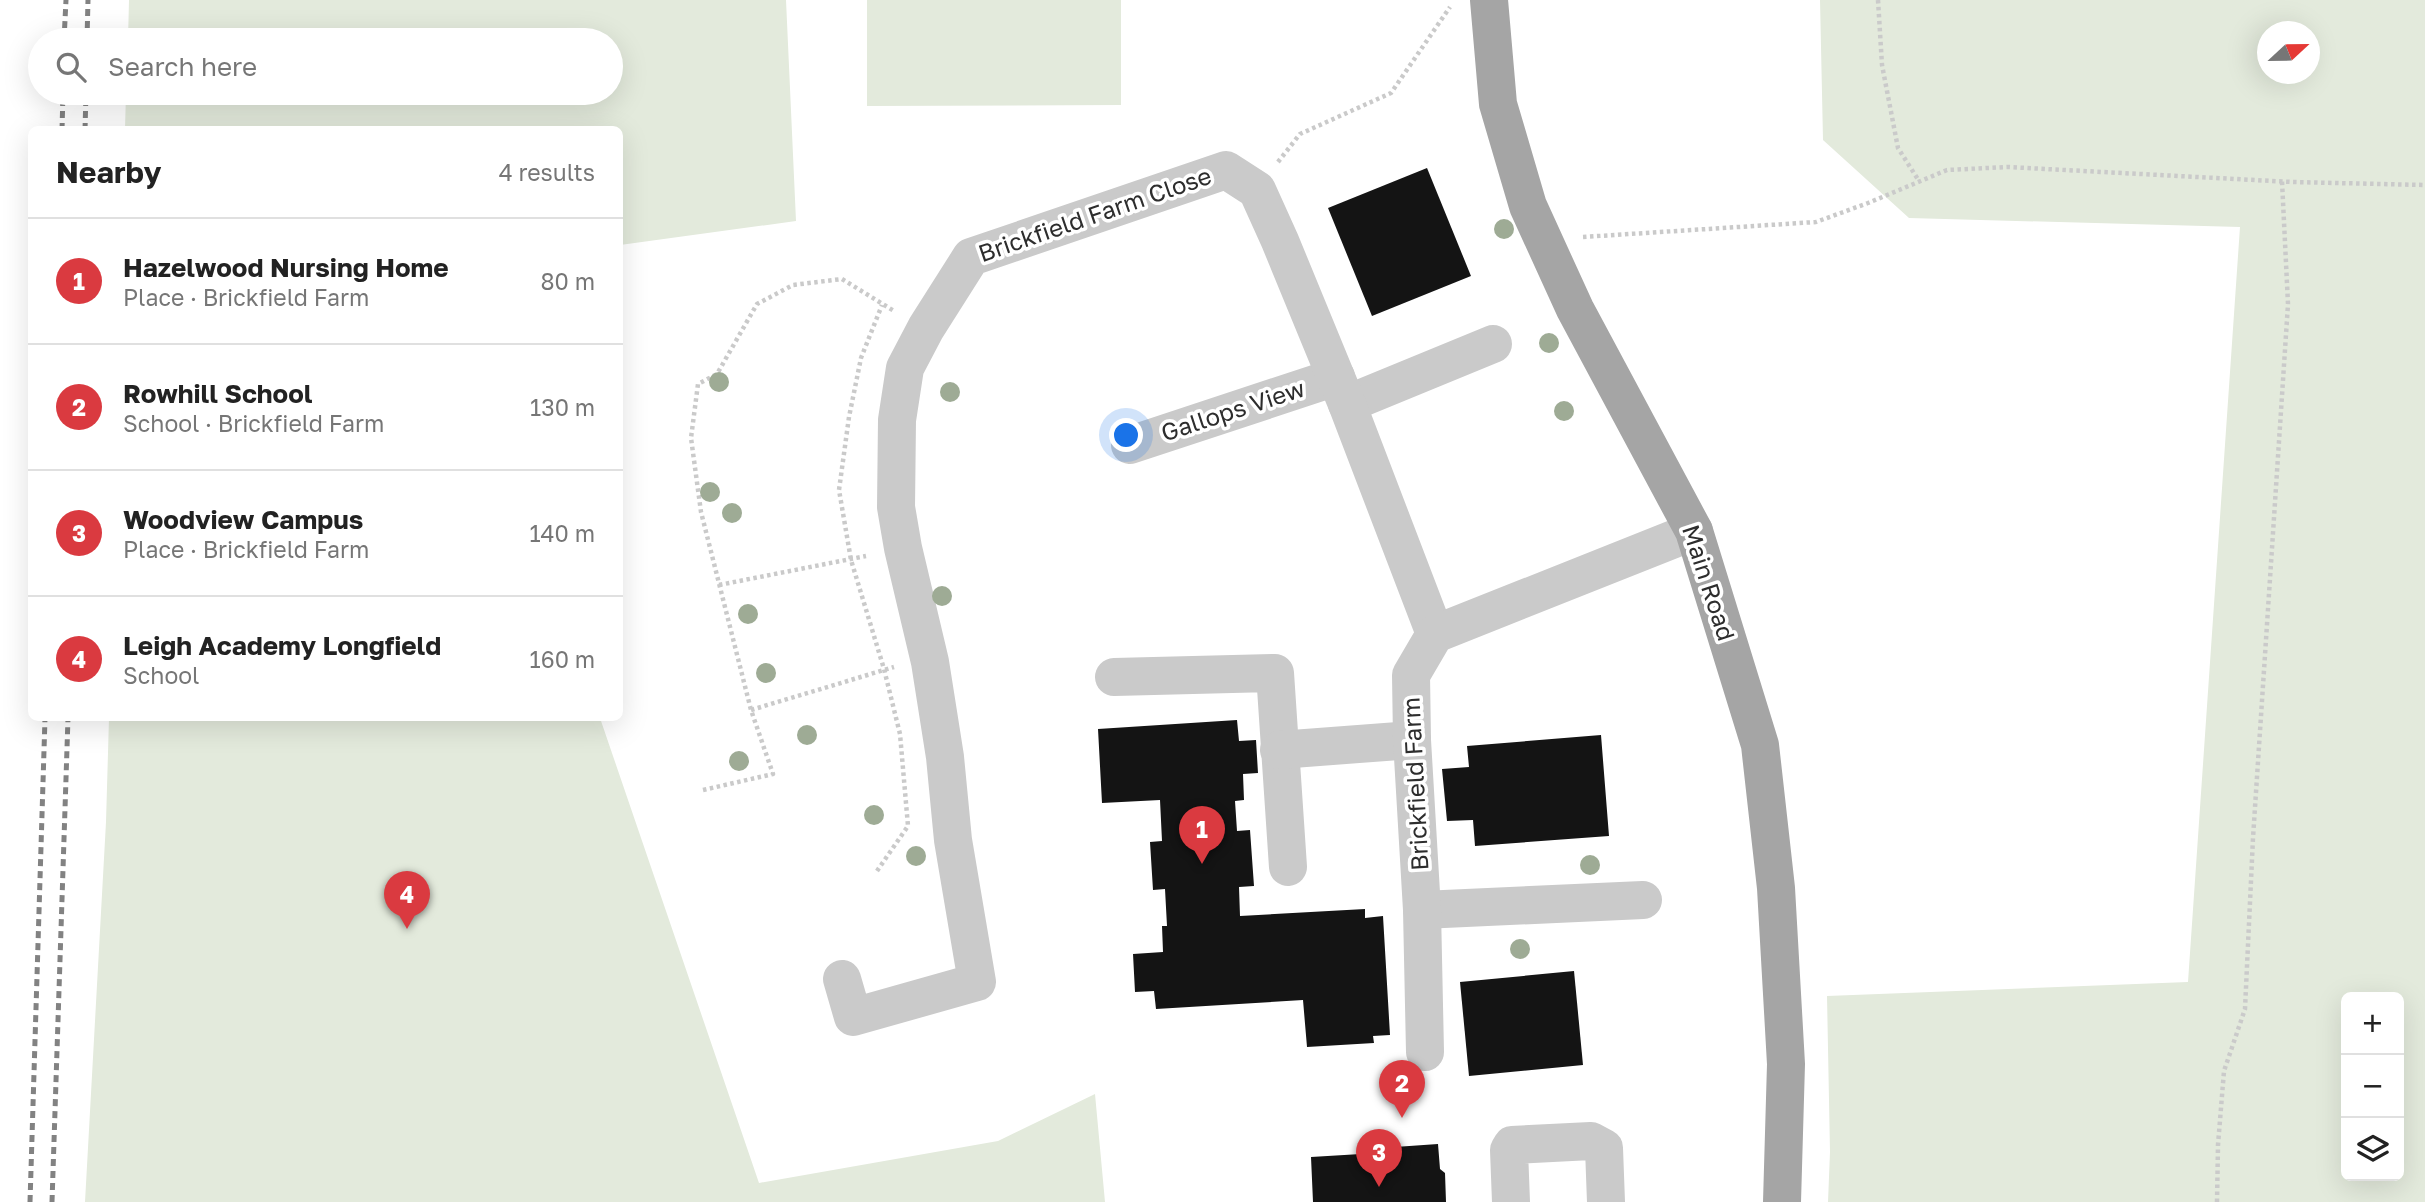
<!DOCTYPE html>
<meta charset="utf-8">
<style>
body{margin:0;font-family:"Golos Text",sans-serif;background:#f6f6f6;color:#222}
.controls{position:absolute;right:21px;bottom:21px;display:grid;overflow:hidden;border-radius:10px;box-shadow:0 7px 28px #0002}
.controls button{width:63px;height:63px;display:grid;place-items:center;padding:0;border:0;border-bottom:2px solid #e0e0e0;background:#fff;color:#222;font:35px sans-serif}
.compass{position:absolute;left:2257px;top:21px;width:63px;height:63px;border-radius:50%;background:#fff;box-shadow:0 7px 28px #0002;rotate:68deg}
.you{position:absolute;left:1127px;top:436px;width:24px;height:24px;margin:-18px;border:5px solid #fff;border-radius:50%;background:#1a73e8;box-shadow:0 0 0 10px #1a73e833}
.badge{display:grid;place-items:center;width:46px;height:46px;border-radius:50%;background:#da3a40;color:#fff;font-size:23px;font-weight:700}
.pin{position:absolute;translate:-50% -58px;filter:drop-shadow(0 2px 4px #0008)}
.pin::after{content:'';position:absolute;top:37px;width:24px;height:21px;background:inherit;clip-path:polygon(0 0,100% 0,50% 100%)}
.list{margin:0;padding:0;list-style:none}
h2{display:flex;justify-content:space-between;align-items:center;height:91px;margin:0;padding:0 28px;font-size:30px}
h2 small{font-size:23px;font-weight:400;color:#767676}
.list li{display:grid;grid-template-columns:46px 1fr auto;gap:21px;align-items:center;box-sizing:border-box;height:126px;padding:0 28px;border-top:2px solid #e0e0e0}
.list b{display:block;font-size:26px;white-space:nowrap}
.list p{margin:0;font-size:23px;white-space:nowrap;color:#767676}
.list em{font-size:23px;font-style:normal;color:#767676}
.icon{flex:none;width:38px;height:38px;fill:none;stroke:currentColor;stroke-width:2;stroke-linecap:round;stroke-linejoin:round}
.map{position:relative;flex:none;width:2425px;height:1202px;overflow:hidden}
.search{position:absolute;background:#fff;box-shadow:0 7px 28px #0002;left:28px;top:28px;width:595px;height:77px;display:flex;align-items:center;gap:18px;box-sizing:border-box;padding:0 24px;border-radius:38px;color:#767676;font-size:26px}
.panel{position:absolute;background:#fff;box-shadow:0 7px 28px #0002;left:28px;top:126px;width:595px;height:595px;border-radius:10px}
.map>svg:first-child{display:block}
.green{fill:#e3eadc;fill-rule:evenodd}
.building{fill:#141414}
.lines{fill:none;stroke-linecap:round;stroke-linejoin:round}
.path{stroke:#cacaca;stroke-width:4.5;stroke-dasharray:3.5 3.5;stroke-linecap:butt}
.minor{stroke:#cacaca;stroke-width:38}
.major{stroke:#a5a5a5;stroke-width:38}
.rail{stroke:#828282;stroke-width:5;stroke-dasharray:7 5;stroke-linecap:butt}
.tree{fill:#9eab95}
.labels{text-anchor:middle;stroke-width:7;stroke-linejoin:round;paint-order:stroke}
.street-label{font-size:24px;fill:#2d2d2d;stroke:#fff}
</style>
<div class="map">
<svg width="2425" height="1202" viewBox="0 0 2425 1202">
<rect width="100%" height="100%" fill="#fff"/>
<g class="green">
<path d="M129 0H786L796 221 620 245V130L125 129 126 93H611V40H128Z"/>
<path d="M867 0H1121V105L867 106Z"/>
<path d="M1820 0H2425V1202H1828L1830 1152 1827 996 2188 982 2240 227 1909 218 1823 140ZM2268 32H2310V74H2268ZM2399 997V1176H2346V997Z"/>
<path d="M109 718H600L759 1183 998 1141 1095 1094 1105 1202H85L106 822Z"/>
</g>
<g class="building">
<path d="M1427 168 1471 276 1372 316 1328 208Z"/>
<path d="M1237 720 1239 741 1256 740 1258 773 1243 774 1244 800 1235 801 1237 831 1250 830 1254 886 1239 887 1240 916 1365 909V918L1383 916 1390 1035 1373 1036 1374 1043 1307 1047 1303 1000 1156 1009 1154 991 1135 992 1133 954 1163 952 1162 926H1167L1165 889 1153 890 1150 842 1162 841 1160 800 1102 803 1098 729Z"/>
<path d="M1601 735 1609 836 1475 846 1473 820 1447 821 1442 769 1469 767 1467 746Z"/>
<path d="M1574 971 1583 1065 1469 1076 1460 982Z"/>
<path d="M1438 1144 1440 1169 1445 1173 1446 1202H1313L1311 1157 1394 1152 1395 1147Z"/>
</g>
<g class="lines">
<g class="path">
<path d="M1878 0 1882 65 1898 148 1919 181"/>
<path d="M1278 162 1300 134 1391 93 1450 7"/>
<path d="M1583 237 1816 222 1868 203 1947 170 2008 167 2292 182 2425 185"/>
<path d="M719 585 866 556"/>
<path d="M751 710 894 667"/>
<path d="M703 790 773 774 751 710 701 512 691 438 698 384 717 374 757 304 793 285 842 279 894 311"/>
<path d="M877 871 908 826 900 734 884 669 851 560 839 490 849 417 861 358 882 305"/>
<path d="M2217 1202 2218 1145 2224 1071 2245 1009 2253 838 2288 304 2282 181"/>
</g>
<g class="minor">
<path d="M1347 404 1493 344"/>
<path d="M1130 445 1336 377"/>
<path d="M1114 677 1275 673 1288 867"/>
<path d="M1279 750 1412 740"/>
<path d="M1422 910 1643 900"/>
<path d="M842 979 853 1017 977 982 953 840 945 757 930 662 903 548 896 507 897 420 905 368 926 328 971 257 1226 170 1257 190 1280 241 1347 404 1435 634"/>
<path d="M1425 1052 1422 910 1412 740 1411 675 1435 634 1694 531"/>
<path d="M1511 1202 1509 1150 1512 1145 1591 1141 1604 1148 1606 1202"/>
</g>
<path class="major" d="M1489 0 1498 104 1528 206 1575 309 1694 531 1760 745 1776 888 1786 1064 1782 1202"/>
<g class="rail">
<path d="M64 40 66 0"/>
<path d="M87 40 88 0"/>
<path d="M62 130 63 93"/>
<path d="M85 130 86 93"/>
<path d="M30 1202 45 718"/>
<path d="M52 1202 68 718"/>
</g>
</g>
<g class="tree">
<circle cx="1504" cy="229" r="10"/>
<circle cx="1549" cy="343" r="10"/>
<circle cx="719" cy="382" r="10"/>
<circle cx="950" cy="392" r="10"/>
<circle cx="1564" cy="411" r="10"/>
<circle cx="710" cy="492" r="10"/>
<circle cx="732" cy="513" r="10"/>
<circle cx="942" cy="596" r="10"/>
<circle cx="748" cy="614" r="10"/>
<circle cx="766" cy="673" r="10"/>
<circle cx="807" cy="735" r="10"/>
<circle cx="739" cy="761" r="10"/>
<circle cx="874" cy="815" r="10"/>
<circle cx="916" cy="856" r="10"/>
<circle cx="1590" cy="865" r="10"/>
<circle cx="1520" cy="949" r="10"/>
</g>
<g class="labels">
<g class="street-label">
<text transform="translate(1095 215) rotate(-19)" y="8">Brickfield Farm Close</text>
<text transform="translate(1233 411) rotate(-18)" y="8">Gallops View</text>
<text transform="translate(1708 583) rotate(72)" y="8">Main Road</text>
<text transform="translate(1416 784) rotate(-93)" y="8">Brickfield Farm</text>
</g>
</g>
</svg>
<div class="controls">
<button>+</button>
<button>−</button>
<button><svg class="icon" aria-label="layers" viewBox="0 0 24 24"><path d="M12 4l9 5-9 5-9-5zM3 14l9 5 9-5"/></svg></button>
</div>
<svg class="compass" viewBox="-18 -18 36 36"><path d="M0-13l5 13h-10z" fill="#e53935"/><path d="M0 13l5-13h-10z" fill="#767676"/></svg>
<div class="you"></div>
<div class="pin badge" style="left:1202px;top:864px">1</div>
<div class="pin badge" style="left:1402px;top:1118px">2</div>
<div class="pin badge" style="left:1379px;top:1187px">3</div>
<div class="pin badge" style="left:407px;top:929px">4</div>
<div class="search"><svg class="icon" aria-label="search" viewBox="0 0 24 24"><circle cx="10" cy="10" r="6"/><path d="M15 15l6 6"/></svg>Search here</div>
<section class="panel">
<h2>Nearby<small>4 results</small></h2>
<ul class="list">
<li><span class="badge">1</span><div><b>Hazelwood Nursing Home</b><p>Place · Brickfield Farm</p></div><em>80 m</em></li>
<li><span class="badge">2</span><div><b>Rowhill School</b><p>School · Brickfield Farm</p></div><em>130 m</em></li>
<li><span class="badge">3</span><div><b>Woodview Campus</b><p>Place · Brickfield Farm</p></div><em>140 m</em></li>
<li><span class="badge">4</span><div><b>Leigh Academy Longfield</b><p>School</p></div><em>160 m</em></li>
</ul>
</section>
</div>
